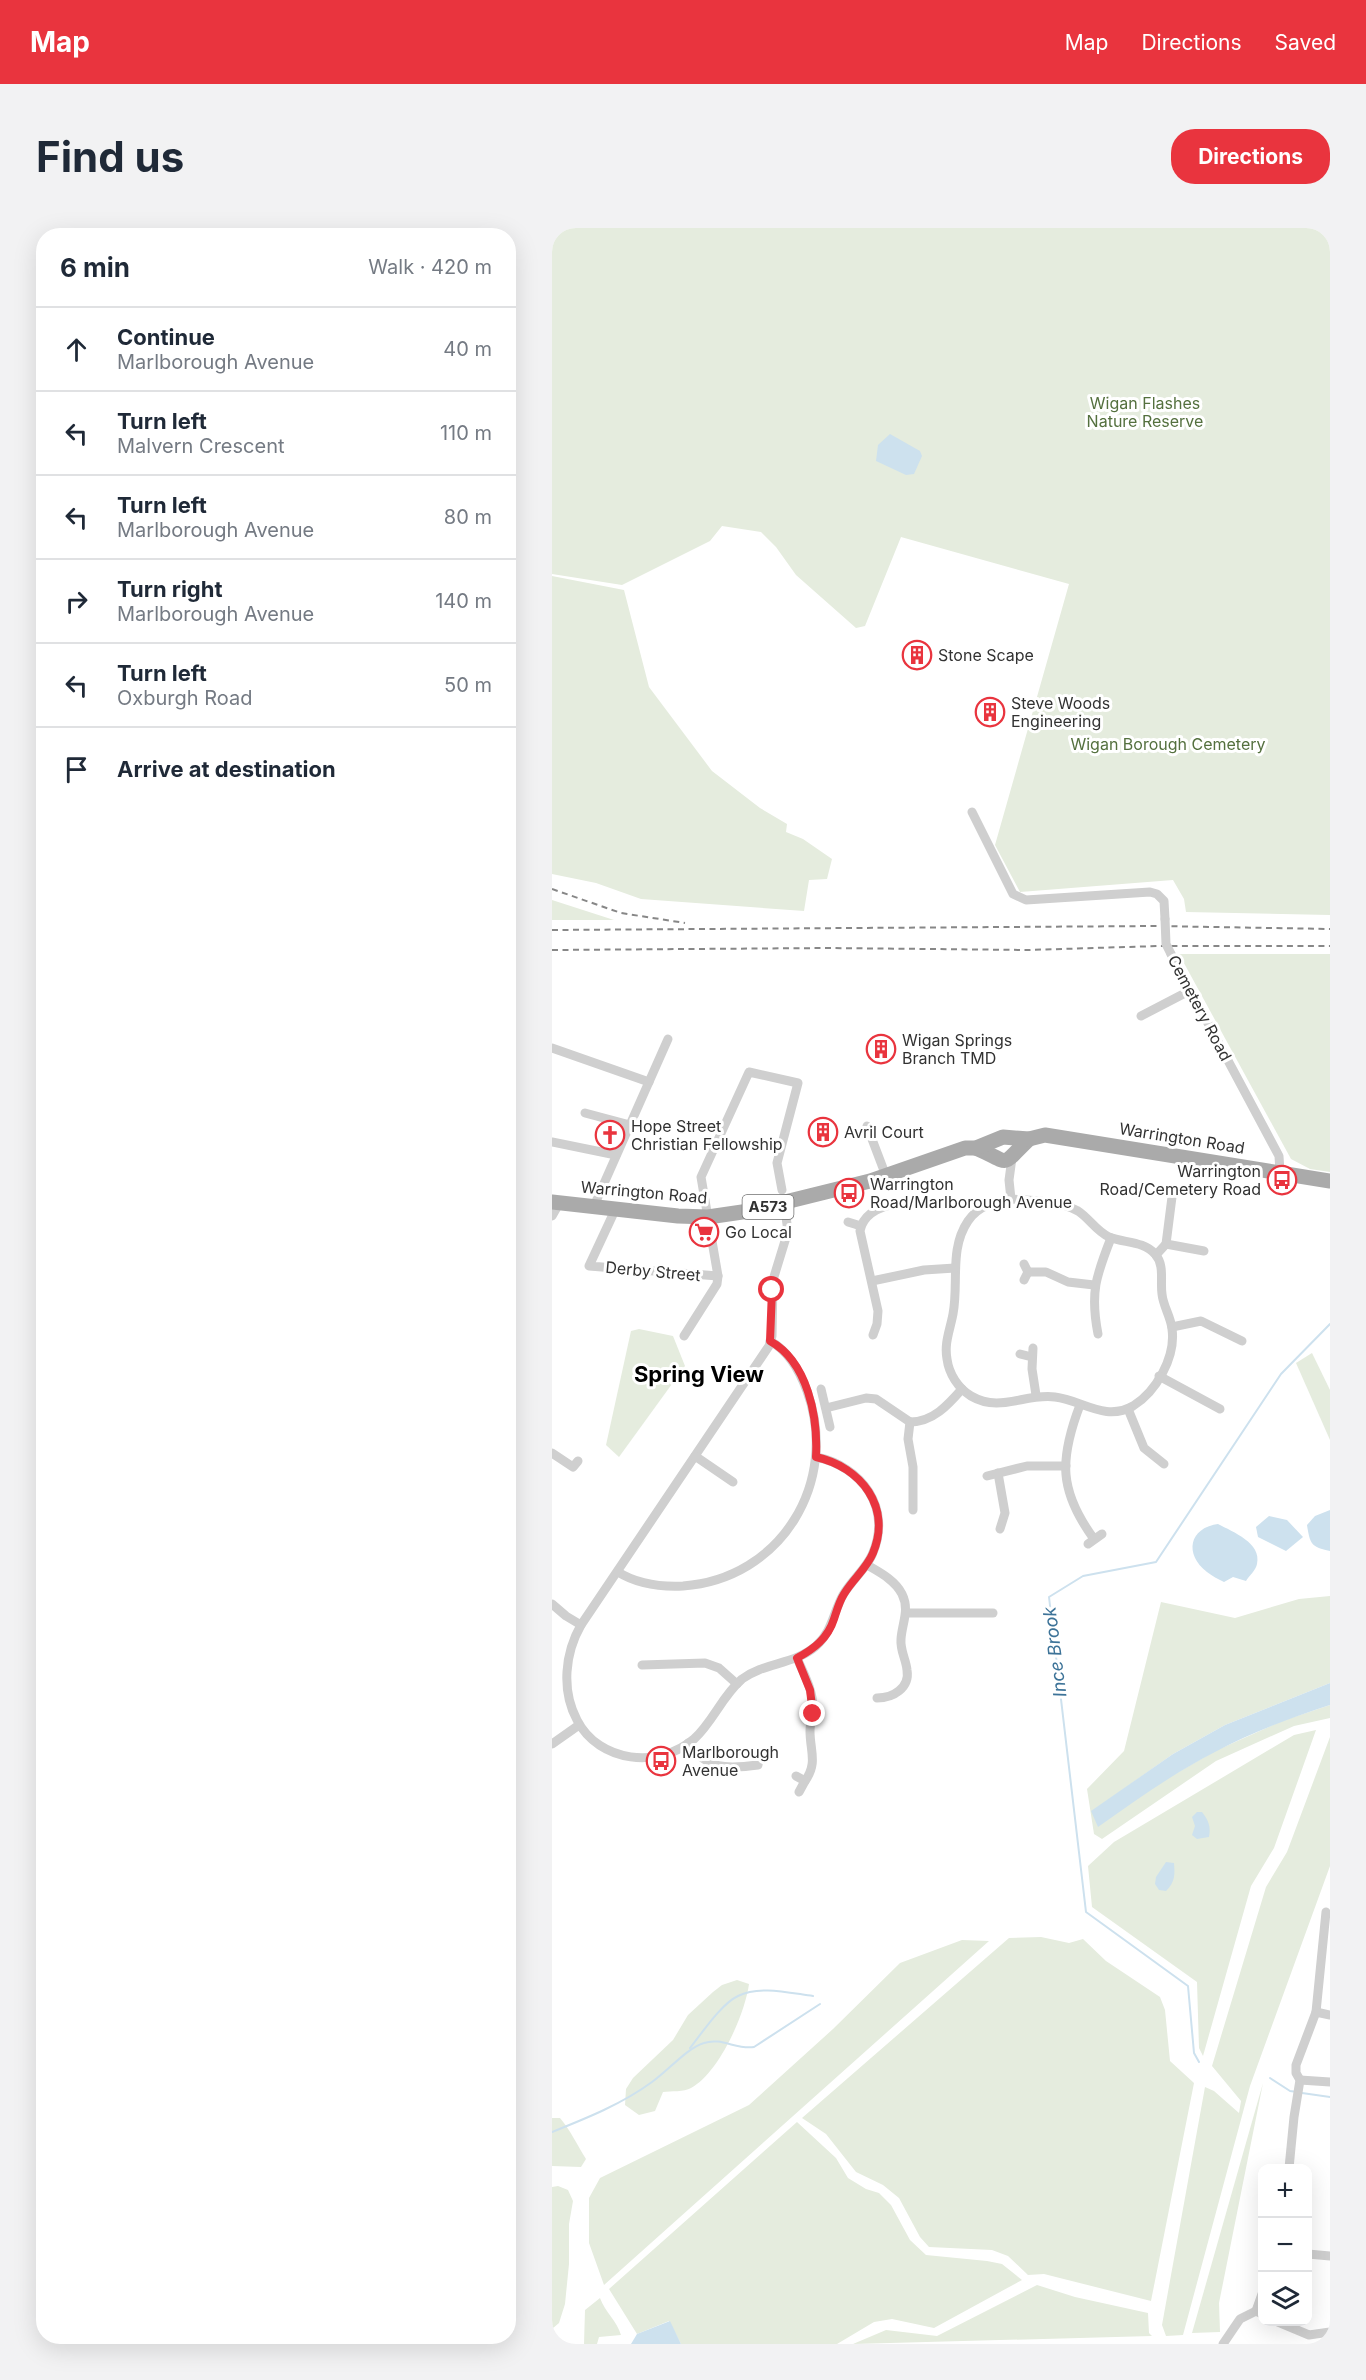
<!DOCTYPE html>
<meta charset="utf-8">
<style>
body{margin:0;font-family:Inter,sans-serif;background:#f2f2f3;color:#1f2937}
.controls{position:absolute;right:18px;bottom:18px;display:grid;overflow:hidden;border-radius:12px;box-shadow:0 6px 24px #0002}
.controls button{width:54px;height:54px;display:grid;place-items:center;padding:0;border:0;border-bottom:2px solid #e0e1e3;background:#fff;color:#1f2937;font:30px sans-serif}
.stop{position:absolute;width:18px;height:18px;margin:-14px;border:4px solid #e9343e;border-radius:50%;background:#fff}
.stop.end{background:#e9343e;border-color:#fff;box-shadow:0 2px 6px #0008}
.list{margin:0;padding:0;list-style:none}
h2{display:flex;justify-content:space-between;align-items:center;height:78px;margin:0;padding:0 24px;font-size:26px}
h2 small{font-size:20px;font-weight:400;color:#747a83}
.list li{display:grid;grid-template-columns:39px 1fr auto;gap:18px;align-items:center;box-sizing:border-box;height:84px;padding:0 24px;border-top:2px solid #e0e1e3}
.list b{display:block;font-size:22px;white-space:nowrap}
.list p{margin:0;font-size:20px;white-space:nowrap;color:#747a83}
.list em{font-size:20px;font-style:normal;color:#747a83}
.icon{flex:none;width:33px;height:33px;fill:none;stroke:currentColor;stroke-width:2;stroke-linecap:round;stroke-linejoin:round}
.map{position:relative;flex:none;width:778px;height:2116px;overflow:hidden;border-radius:24px}
header{display:flex;align-items:center;gap:36px;box-sizing:border-box;height:84px;padding:0 30px;background:#e9343e;color:#fff}
header strong{font-size:28px}
nav{display:flex;gap:33px;margin-inline-start:auto;font-size:21px}
.intro{display:flex;align-items:center;justify-content:space-between;box-sizing:border-box;height:144px;padding:0 36px}
h1{margin:0;font-size:42px}
.button{padding:15px 27px;border-radius:24px;background:#e9343e;color:#fff;font-size:21px;font-weight:700}
main{display:flex;gap:36px;padding:0 36px}
aside{flex:1;background:#fff;border-radius:24px;box-shadow:0 6px 24px #0002}
.map>svg:first-child{display:block}
.green{fill:#e5ecde}
.water{fill:#cde1ee}
.lines{fill:none;stroke-linecap:round;stroke-linejoin:round}
.stream{stroke:#cde1ee;stroke-width:2}
.street{stroke:#cfcfcf;stroke-width:9}
.primary{stroke:#aaa;stroke-width:15}
.rail{stroke:#878787;stroke-width:2;stroke-dasharray:6 4.5;stroke-linecap:butt}
.street-bridge{stroke:#cfcfcf;stroke-width:9}
.route{stroke:#e9343e;stroke-width:8}
.labels{text-anchor:middle;stroke-width:6;stroke-linejoin:round;paint-order:stroke}
.shield{fill:#fff;stroke:#707070;stroke-width:1.5}
.shield-label{font-size:15px;font-weight:bold;fill:#323232}
.park-label{font-size:16px;fill:#54703e;stroke:#fff}
.poi-label{font-size:16px;fill:#323232;stroke:#fff;text-anchor:start}
.street-label{font-size:16px;fill:#323232;stroke:#fff}
.water-label{font-size:18px;font-style:italic;fill:#3d7398;stroke:#fff}
.district-label{font-size:22px;font-weight:bold;fill:#000;stroke:#fff}
</style>
<header>
<strong>Map</strong>
<nav><a>Map</a><a>Directions</a><a>Saved</a></nav>
</header>
<div class="intro"><h1>Find us</h1><a class="button">Directions</a></div>
<main>
<aside>
<h2>6 min<small>Walk · 420 m</small></h2>
<ul class="list">
<li><svg class="icon" aria-label="ahead" viewBox="0 0 24 24"><path d="M12 20V5M6 11l6-6 6 6"/></svg><div><b>Continue</b><p>Marlborough Avenue</p></div><em>40 m</em></li>
<li><svg class="icon" aria-label="left" viewBox="0 0 24 24"><path d="M17 20v-9H6M10 6l-5 5 5 5"/></svg><div><b>Turn left</b><p>Malvern Crescent</p></div><em>110 m</em></li>
<li><svg class="icon" aria-label="left" viewBox="0 0 24 24"><path d="M17 20v-9H6M10 6l-5 5 5 5"/></svg><div><b>Turn left</b><p>Marlborough Avenue</p></div><em>80 m</em></li>
<li><svg class="icon" aria-label="right" viewBox="0 0 24 24"><path d="M7 20v-9h11M14 6l5 5-5 5"/></svg><div><b>Turn right</b><p>Marlborough Avenue</p></div><em>140 m</em></li>
<li><svg class="icon" aria-label="left" viewBox="0 0 24 24"><path d="M17 20v-9H6M10 6l-5 5 5 5"/></svg><div><b>Turn left</b><p>Oxburgh Road</p></div><em>50 m</em></li>
<li><svg class="icon" aria-label="arrive" viewBox="0 0 24 24"><path d="M6 21V4h12l-3 4 3 4H6"/></svg><div><b>Arrive at destination</b></div></li>
</ul>
</aside>
<div class="map">
<svg width="778" height="2116" viewBox="0 0 778 2116">
<rect width="100%" height="100%" fill="#fff"/>
<g class="green">
<path d="M0 0H778V687L634 684 632 671 621 652 468 664 443 617 517 356 349 309 313 398 304 400 244 347 224 319 209 304 170 298 158 313 70 357 0 346Z"/>
<path d="M0 348 72 362 97 459 160 543 208 580 235 596 234 604 251 611 280 631 275 651 257 652 252 683 89 671 44 655 0 646Z"/>
<path d="M0 672 62 692H0Z"/>
<path d="M627 726H778V944L758 941 739 931Z"/>
<path d="M87 1101 121 1108 133 1138 67 1229 54 1217 79 1103Z"/>
<path d="M760 1125 778 1162V1212L744 1135Z"/>
<path d="M778 1368V1455L673 1497 621 1526 539 1584 616 1550 663 1523 730 1493 778 1477V1490L742 1498 664 1533 550 1611 542 1606 535 1561 572 1523 609 1374 683 1390 747 1371Z"/>
<path d="M764 1502 722 1620 699 1658 651 1828 647 1820 645 1754 540 1679 536 1638 562 1614 742 1507Z"/>
<path d="M778 1509V1638L698 1858 631 2107 614 2108 610 2097 653 1859 662 1863 687 1885 689 1873 660 1838 714 1659 735 1624Z"/>
<path d="M489 1709 517 1715 531 1711 554 1733 608 1769 613 1782 618 1833 642 1855 599 2073 492 2046 476 2047 456 2028 440 2022 377 2019 368 2009 347 1970 331 1957 304 1944 274 1906 250 1890 457 1710Z"/>
<path d="M410 1712 437 1713 52 2057 37 2015V1970L48 1950 197 1877 281 1801 348 1735Z"/>
<path d="M185 1752 197 1756C193 1786 167 1845 139 1860 132 1864 119 1863 111 1864L103 1883 87 1887 73 1877 74 1861 81 1850 121 1812 136 1787 161 1764 170 1757Z"/>
<path d="M711 1855 667 2075 668 2104 640 2105Z"/>
<path d="M0 1890H8C19 1903 25 1917 34 1931L29 1939 0 1938Z"/>
<path d="M245 1894 284 1930 296 1950 314 1961 327 1965 339 1977 358 2012 374 2027 435 2033 450 2036 470 2052 382 2100 340 2091 322 2094 285 2116H129L117 2093 85 2106 57 2061Z"/>
<path d="M6 1958 16 1962 21 1973 17 1996V2036L13 2076 7 2095 0 2101V1959Z"/>
<path d="M485 2057 523 2069 596 2085 597 2105 600 2108 301 2116 334 2102 385 2108Z"/>
<path d="M48 2070C53 2084 65 2093 69 2107L47 2109 45 2116H32L33 2082Z"/>
</g>
<g class="water">
<path d="M338 206 368 223 370 228 362 246 354 247 324 233 326 217Z"/>
<path d="M778 1282V1323C759 1319 758 1316 755 1297L763 1288Z"/>
<path d="M717 1288 735 1292 751 1309 734 1323 706 1309 704 1299Z"/>
<path d="M666 1296C681 1304 710 1315 705 1336 704 1342 697 1348 694 1353L681 1349 672 1354C666 1351 660 1348 655 1344 632 1326 637 1300 666 1296Z"/>
<path d="M778 1455V1477C739 1490 700 1504 663 1524 622 1545 584 1572 546 1599L539 1583 621 1526 673 1497Z"/>
<path d="M645 1584H650C657 1593 659 1599 657 1609L645 1611 640 1607 643 1598 640 1589Z"/>
<path d="M614 1634 622 1635C623 1647 623 1654 614 1663L607 1662 603 1656 604 1649Z"/>
<path d="M118 2093 129 2116H79L85 2106Z"/>
</g>
<g class="lines">
<g class="stream">
<path d="M138 1820C150 1805 169 1776 186 1768 207 1757 238 1765 261 1768"/>
<path d="M647 1834 642 1825 636 1758 534 1684 497 1369 531 1348 604 1334 729 1146 778 1096"/>
<path d="M718 1850 738 1863 745 1864"/>
<path d="M750 1865 778 1869"/>
<path d="M0 1904C35 1890 70 1876 100 1854 117 1842 135 1820 152 1815 169 1809 185 1822 202 1819L268 1776"/>
</g>
<g class="street">
<path d="M420 584 461 666 474 672 598 664 605 666 612 673 613 691"/>
<path d="M619 726 727 928 728 944"/>
<path d="M589 788 639 762"/>
<path d="M0 820 97 854"/>
<path d="M33 885 78 897"/>
<path d="M315 898 334 948"/>
<path d="M0 914 64 927"/>
<path d="M459 971C481 973 506 972 526 983 537 990 544 1003 557 1009 572 1015 592 1013 603 1026 613 1037 608 1053 610 1066 611 1078 619 1089 620 1101 624 1129 604 1164 581 1178 553 1194 530 1172 503 1169 473 1165 448 1185 419 1168 406 1160 397 1146 395 1131 392 1115 398 1102 401 1086 407 1055 397 1021 416 993 426 978 442 974 459 971Z"/>
<path d="M459 971 457 952 460 930"/>
<path d="M232 975 236 1003 221 1052 220 1108 217 1118 29 1397C13 1425 9 1462 25 1492 47 1535 107 1541 142 1511 161 1494 170 1468 190 1451 213 1434 242 1437 264 1418 280 1404 281 1385 291 1367 299 1353 313 1342 320 1327 341 1281 310 1238 264 1229"/>
<path d="M42 978 116 811"/>
<path d="M64 980 37 1038 166 1048"/>
<path d="M0 988 8 974"/>
<path d="M296 994 309 998"/>
<path d="M614 1016 620 969"/>
<path d="M604 1027 614 1016 652 1023"/>
<path d="M472 1036 476 1044 472 1052"/>
<path d="M476 1044H494L516 1054 542 1057"/>
<path d="M320 1053 372 1042 403 1040"/>
<path d="M620 1099 649 1093 690 1113"/>
<path d="M546 1106C538 1065 544 1048 559 1010"/>
<path d="M321 1107 325 1096 326 1083 308 1003C311 985 330 978 346 975"/>
<path d="M132 1108 165 1056 166 1048 149 949 197 844 246 855 225 935 230 962"/>
<path d="M481 1120 480 1141 484 1167"/>
<path d="M468 1126 480 1129"/>
<path d="M607 1148 668 1181"/>
<path d="M269 1161 278 1199"/>
<path d="M528 1177C507 1232 507 1263 542 1311"/>
<path d="M274 1180 314 1170 324 1171 358 1194"/>
<path d="M576 1181 592 1220 612 1236"/>
<path d="M358 1194 356 1211 361 1239V1282"/>
<path d="M358 1194C381 1194 396 1177 410 1161"/>
<path d="M0 1225 21 1239 26 1233"/>
<path d="M143 1228 181 1254"/>
<path d="M446 1245 453 1285 448 1301"/>
<path d="M435 1248 475 1238H514"/>
<path d="M536 1316 550 1306"/>
<path d="M315 1337C327 1344 343 1352 350 1366 358 1382 350 1395 349 1411 348 1423 354 1431 355 1442 358 1460 341 1470 325 1470"/>
<path d="M66 1344C85 1356 108 1359 131 1358 229 1351 288 1254 255 1163 248 1144 237 1123 218 1113"/>
<path d="M0 1376 14 1388 29 1397"/>
<path d="M354 1385H441"/>
<path d="M245 1430C252 1446 261 1462 261 1480 261 1488 258 1495 258 1503 258 1523 266 1535 253 1553"/>
<path d="M90 1437 153 1435 167 1440 185 1456"/>
<path d="M136 1515C156 1542 174 1541 206 1537L207 1528"/>
<path d="M0 1516 27 1497"/>
<path d="M244 1548 253 1553 247 1564"/>
<path d="M764 1784 774 1684"/>
<path d="M748 1852 778 1854"/>
<path d="M737 1940 742 1889 748 1852 744 1845V1837L764 1784 778 1787"/>
<path d="M756 2026 778 2028"/>
<path d="M704 2083 710 2066"/>
<path d="M726 2094 757 2107 778 2104"/>
<path d="M671 2116 688 2091 704 2083 710 2086"/>
</g>
<g class="primary">
<path d="M424 920C461 936 447 940 477 911"/>
<path d="M0 974 126 988 156 989 197 983 318 953 413 920H424L451 909 477 911 493 907 778 953"/>
</g>
<g class="rail">
<path d="M0 661 69 685 133 695"/>
<path d="M0 702 604 698 778 701"/>
<path d="M0 722 277 720 476 722 607 718H778"/>
</g>
<path class="street-bridge" d="M613 691 614 716 619 726"/>
</g>
<g class="lines">
<path class="route" d="M220 1062 218 1113C256 1134 266 1189 264 1229 309 1239 340 1279 321 1325 315 1340 301 1351 292 1366 287 1374 285 1382 282 1391 276 1410 262 1421 245 1430L258 1462 261 1486"/>
</g>
<defs>
<g id="building-ring" transform="scale(1.5)"><circle r="9.5" fill="#fff" stroke="#e9343e" stroke-width="1.5"/><path d="M-4-6H4V6H1V3H-1V6H-4ZM-2.5-4.3h1.7v1.8h-1.7ZM.8-4.3h1.7v1.8H.8ZM-2.5-1h1.7V.8h-1.7ZM.8-1h1.7V.8H.8Z" fill="#e9343e"/></g>
<g id="church-ring" transform="scale(1.5)"><circle r="9.5" fill="#fff" stroke="#e9343e" stroke-width="1.5"/><path d="M-1.2-6h2.4v3.5h3.3v2.4h-3.3V6h-2.4V-.1h-3.3v-2.4h3.3Z" fill="#e9343e"/></g>
<g id="bus-ring" transform="scale(1.5)"><circle r="9.5" fill="#fff" stroke="#e9343e" stroke-width="1.5"/><path d="M-5-6H5V4H4V6H2V4H-2V6H-4V4H-5ZM-3.5-4V0h7V-4ZM-3.5 1.2v1.5H-2V1.2ZM2 1.2v1.5H3.5V1.2Z" fill="#e9343e"/></g>
<g id="supermarket-ring" transform="scale(1.5)"><circle r="9.5" fill="#fff" stroke="#e9343e" stroke-width="1.5"/><path d="M-6-5.5h2.5l.6 2H6L4.5 2H-2.5L-4.4-4H-6ZM-1.5 3.2a1.3 1.3 0 1 0 .1 0ZM3 3.2a1.3 1.3 0 1 0 .1 0Z" fill="#e9343e"/></g>
</defs>
<g fill-rule="evenodd">
<use href="#building-ring" x="365" y="427"/>
<use href="#building-ring" x="438" y="484"/>
<use href="#building-ring" x="329" y="821"/>
<use href="#building-ring" x="271" y="904"/>
<use href="#church-ring" x="58" y="907"/>
<use href="#bus-ring" x="730" y="952"/>
<use href="#bus-ring" x="297" y="965"/>
<use href="#supermarket-ring" x="152" y="1004"/>
<use href="#bus-ring" x="109" y="1533"/>
</g>
<g class="labels">
<rect class="shield" x="190.5" y="967" width="51" height="24" rx="4.5"/>
<g class="shield-label">
<text x="216" y="984">A573</text>
</g>
<g class="park-label">
<text x="593" y="181">Wigan Flashes<tspan x="593" dy="18">Nature Reserve</tspan></text>
<text x="616" y="522">Wigan Borough Cemetery</text>
</g>
<g class="poi-label">
<text x="386" y="433">Stone Scape</text>
<text x="459" y="481">Steve Woods<tspan x="459" dy="18">Engineering</tspan></text>
<text x="350" y="818">Wigan Springs<tspan x="350" dy="18">Branch TMD</tspan></text>
<text x="79" y="904">Hope Street<tspan x="79" dy="18">Christian Fellowship</tspan></text>
<text x="292" y="910">Avril Court</text>
<text x="709" y="949" text-anchor="end">Warrington<tspan x="709" dy="18">Road/Cemetery Road</tspan></text>
<text x="318" y="962">Warrington<tspan x="318" dy="18">Road/Marlborough Avenue</tspan></text>
<text x="173" y="1010">Go Local</text>
<text x="130" y="1530">Marlborough<tspan x="130" dy="18">Avenue</tspan></text>
</g>
<g class="street-label">
<text transform="translate(648 780) rotate(62)" y="6">Cemetery Road</text>
<text transform="translate(630 910) rotate(9)" y="6">Warrington Road</text>
<text transform="translate(92 964) rotate(5)" y="6">Warrington Road</text>
<text transform="translate(101 1043) rotate(5)" y="6">Derby Street</text>
</g>
<g class="water-label">
<text transform="translate(503 1424) rotate(-97)" y="6">Ince Brook</text>
</g>
<g class="district-label">
<text x="147" y="1154">Spring View</text>
</g>
</g>
</svg>
<div class="controls">
<button>+</button>
<button>−</button>
<button><svg class="icon" aria-label="layers" viewBox="0 0 24 24"><path d="M12 4l9 5-9 5-9-5zM3 14l9 5 9-5"/></svg></button>
</div>
<div class="stop" style="left:220px;top:1062px"></div>
<div class="stop end" style="left:261px;top:1486px"></div>
</div>
</main>
